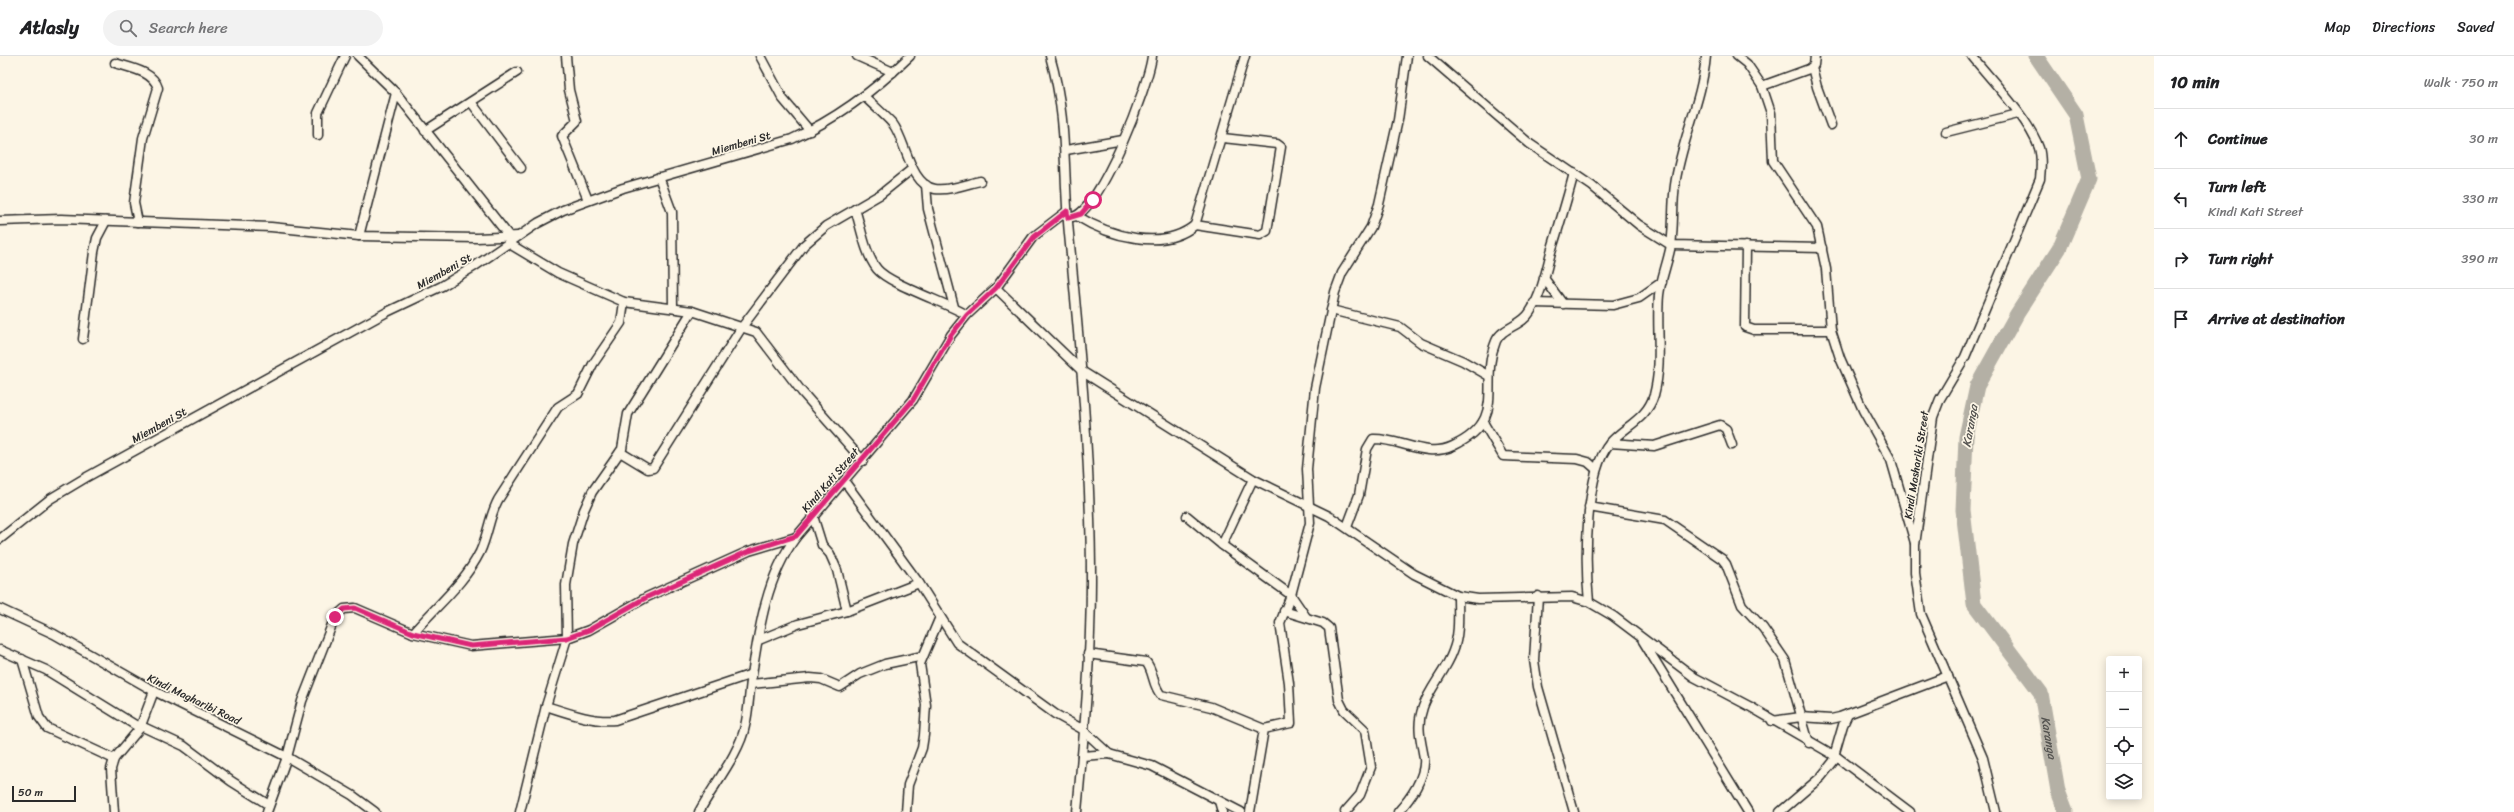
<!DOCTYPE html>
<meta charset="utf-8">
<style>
body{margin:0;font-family:Sriracha,sans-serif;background:#f2f2f2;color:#202124}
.controls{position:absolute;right:12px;bottom:12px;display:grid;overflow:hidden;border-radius:4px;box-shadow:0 2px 10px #0003}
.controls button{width:36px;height:36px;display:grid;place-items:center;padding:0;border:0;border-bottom:1px solid #e0e0e0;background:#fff;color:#202124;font:20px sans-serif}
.scale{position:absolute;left:12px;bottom:10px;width:64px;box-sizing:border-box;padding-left:4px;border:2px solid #2b2b2b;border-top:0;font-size:11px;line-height:14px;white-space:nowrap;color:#2b2b2b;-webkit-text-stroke:3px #fcf5e5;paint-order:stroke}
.stop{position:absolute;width:12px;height:12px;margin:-9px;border:3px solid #db2777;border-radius:50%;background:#fff}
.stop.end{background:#db2777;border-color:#fff;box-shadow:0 1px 4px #0008}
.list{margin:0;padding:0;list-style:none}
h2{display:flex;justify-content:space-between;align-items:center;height:52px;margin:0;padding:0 16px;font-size:17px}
h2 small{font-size:13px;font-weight:400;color:#757577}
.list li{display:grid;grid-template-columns:26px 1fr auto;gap:12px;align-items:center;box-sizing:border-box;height:60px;padding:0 16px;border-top:1px solid #e0e0e0}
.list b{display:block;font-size:15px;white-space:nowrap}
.list p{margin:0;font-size:13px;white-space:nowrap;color:#757577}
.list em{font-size:13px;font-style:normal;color:#757577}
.icon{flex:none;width:22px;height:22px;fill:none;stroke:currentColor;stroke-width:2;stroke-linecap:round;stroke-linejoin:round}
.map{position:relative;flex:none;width:2154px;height:756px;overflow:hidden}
header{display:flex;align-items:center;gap:24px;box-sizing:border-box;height:56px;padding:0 20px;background:#fff;border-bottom:1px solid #e0e0e0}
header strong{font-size:19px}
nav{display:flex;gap:22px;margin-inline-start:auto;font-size:14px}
.search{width:280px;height:36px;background:#f2f2f2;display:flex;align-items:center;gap:10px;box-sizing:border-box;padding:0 14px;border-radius:22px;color:#757577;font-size:15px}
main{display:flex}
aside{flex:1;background:#fff}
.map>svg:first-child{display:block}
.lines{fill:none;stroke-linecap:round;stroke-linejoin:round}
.river{stroke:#b4b0a5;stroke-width:15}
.minor-casing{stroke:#2b2b2b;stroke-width:11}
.minor{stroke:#fcf5e5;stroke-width:8}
.route{stroke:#db2777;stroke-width:5}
.labels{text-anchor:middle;stroke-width:3.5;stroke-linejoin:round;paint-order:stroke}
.street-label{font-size:11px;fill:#2b2b2b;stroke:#fcf5e5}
.water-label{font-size:12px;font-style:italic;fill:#545350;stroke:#fcf5e5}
</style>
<header>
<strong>Atlasly</strong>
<div class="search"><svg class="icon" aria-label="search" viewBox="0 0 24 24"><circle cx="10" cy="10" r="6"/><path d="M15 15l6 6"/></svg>Search here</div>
<nav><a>Map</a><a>Directions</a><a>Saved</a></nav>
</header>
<main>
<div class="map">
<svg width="2154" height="756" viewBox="0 0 2154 756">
<rect width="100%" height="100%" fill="#fcf5e5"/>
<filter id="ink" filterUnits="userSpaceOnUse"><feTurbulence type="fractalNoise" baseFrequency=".025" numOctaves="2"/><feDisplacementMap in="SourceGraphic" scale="8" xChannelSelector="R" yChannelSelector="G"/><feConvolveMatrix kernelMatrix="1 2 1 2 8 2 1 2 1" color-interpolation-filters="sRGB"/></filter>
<g filter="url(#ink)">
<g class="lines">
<path class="river" id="s1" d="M2036 0 2076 59 2089 123 2059 193 2017 258 1977 330 1966 381 1963 454 1974 548 2041 637 2058 735 2066 756"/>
<g class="minor-casing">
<g id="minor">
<path d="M358 0 396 37 509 180"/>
<path d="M566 0 569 34 577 65 562 80 588 144"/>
<path d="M760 0 783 43 810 75"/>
<path d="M857 0 893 16"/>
<path d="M1050 0C1068 62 1063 115 1069 178 1080 293 1091 408 1091 524 1091 601 1084 679 1077 756"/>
<path d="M1428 0 1530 88 1592 130 1639 169 1671 189 1822 192"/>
<path d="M1737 0 1747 8 1762 30 1771 57 1773 105 1817 171 1826 213 1831 274 1840 302 1863 354 1891 404 1915 487"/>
<path d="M1972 0C1992 25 2029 63 2039 92 2042 102 2041 113 2040 123L1965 301 1940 343 1933 361 1915 489V517L1921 558 1983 702 1996 756"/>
<path d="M115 7C130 12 153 15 158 32L143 82 134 147 138 166"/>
<path d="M1812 11 1817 31 1831 69"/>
<path d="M1762 30 1809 13 1814 9 1815 0"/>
<path d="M864 40C873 49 884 58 893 68 906 85 910 129 935 133 949 135 967 128 980 125"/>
<path d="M471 46 521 112"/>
<path d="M425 75 517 16"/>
<path d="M1946 76 2018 58"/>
<path d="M318 79V57L345 0"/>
<path d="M1066 94 1123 84"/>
<path d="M659 121 672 156 673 252"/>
<path d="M926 129 928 153 954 251"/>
<path d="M855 153C861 171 865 198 877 213 889 228 947 247 967 259"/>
<path d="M1077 160C1109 180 1163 196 1195 169L1245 0"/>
<path d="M1072 161C1100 157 1149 28 1152 0"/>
<path d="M0 165 61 163 271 171 359 180 477 182 518 180"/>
<path d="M1195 169 1260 179 1267 175 1281 91 1277 88 1223 82"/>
<path d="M359 180 396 37"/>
<path d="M508 187 558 217 624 246 692 255 756 276 802 336 863 405"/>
<path d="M1746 190 1745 271 1754 274H1831"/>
<path d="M1544 222 1563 248"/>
<path d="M996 232 1083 316 1253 423 1329 460 1414 518 1458 540 1478 543 1572 541 1589 546 1613 560 1694 621 1749 650 1837 701 1910 756"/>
<path d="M1534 247 1613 249 1639 242 1662 226"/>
<path d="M1331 254 1400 271 1421 287 1463 305 1489 320"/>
<path d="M83 283 94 196 97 182 106 165"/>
<path d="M1483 366 1503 400 1577 403 1588 406 1596 413"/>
<path d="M1610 387 1654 390 1720 369 1726 373 1732 389"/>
<path d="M620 396 648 413 653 412 742 271 804 189 826 170 881 138 912 113"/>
<path d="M845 426 919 527 957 587 1055 658 1082 673 1109 698 1152 710 1241 756"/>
<path d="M1589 451 1665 464 1722 503 1726 508 1742 549 1763 572 1785 604 1809 687"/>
<path d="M813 460 822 489 830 498 837 514 847 555"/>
<path d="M1187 460 1222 489 1291 539 1306 561"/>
<path d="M1347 471 1359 439 1367 393 1373 383C1400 382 1426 403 1453 390 1510 363 1478 328 1496 285 1502 271 1522 270 1530 256 1541 239 1546 216 1551 196 1559 170 1567 144 1574 117"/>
<path d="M0 483 50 443 85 422 387 256 442 230 475 210 538 167 563 154 623 132 792 83C836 63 875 34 910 0"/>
<path d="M1222 489 1253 423"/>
<path d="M1538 540 1534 604 1538 631 1574 756"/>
<path d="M1589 546C1585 509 1584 417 1610 387 1625 370 1647 363 1654 339 1663 305 1656 273 1659 239 1661 222 1668 206 1671 189 1674 170 1672 149 1675 129 1681 85 1702 45 1706 0"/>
<path d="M0 553 54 578 154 635 287 701 352 739 375 756"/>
<path d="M1284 555 1323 567 1329 572 1339 644 1344 654 1365 674 1371 711 1360 739 1345 756"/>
<path d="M413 577C436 550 464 528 480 496 488 479 489 461 498 444L558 351 578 338 593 308 621 267 624 246"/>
<path d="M759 584 798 568 847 555 919 527"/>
<path d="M1643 585 1748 756"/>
<path d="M0 594 46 614 140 672"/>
<path d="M1088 598 1146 606C1154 615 1152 629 1161 639L1211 651 1264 673"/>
<path d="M22 603 39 661 47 672 114 703"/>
<path d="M751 628 810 622 821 623 840 631 860 618 885 608 923 600"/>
<path d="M546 650C568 657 592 666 615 664L752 618"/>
<path d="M1772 665 1801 661 1831 663 1840 661 1948 620"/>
<path d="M141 670 184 690 231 725 269 749"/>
<path d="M1082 700 1109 698"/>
<path d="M1834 700 1843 669 1848 658"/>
<path d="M1219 745 1222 756"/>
<path d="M114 756 111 713 114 703 140 672 154 635"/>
<path d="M267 756 287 701 302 645 335 561 344 553 355 552 413 577 471 590 567 582 589 574 647 541 749 495 796 481"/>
<path d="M520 756 546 650 567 582 566 529 573 488 584 454 592 436 622 393 628 358 692 255"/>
<path d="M699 756C712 731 740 697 745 670 749 654 749 636 752 619 759 571 767 520 796 481L913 344 951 279 967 259 996 232 1033 181 1067 155"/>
<path d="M906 756 908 729 922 692 924 679 926 649 920 608 940 561"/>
<path d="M1250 756 1264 673 1291 667 1289 627 1280 567 1291 539 1310 467 1307 413 1315 332 1335 236 1342 217 1371 171 1379 148 1398 64 1407 0"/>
<path d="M1398 756C1410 743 1426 721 1424 702 1421 684 1416 670 1423 651 1430 631 1446 615 1453 595 1460 578 1458 558 1458 540"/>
<path d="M1780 756 1821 721 1837 701"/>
</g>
</g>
<use href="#minor" class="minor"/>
</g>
</g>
<g class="lines" filter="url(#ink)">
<path class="route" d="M335 561 344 553 355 552 413 577 471 590 567 582 589 574 647 541 749 495 796 480 913 344 951 279 967 259 996 232 1034 181 1067 155 1068 162 1081 158 1093 144"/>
</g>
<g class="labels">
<g class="street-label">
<text transform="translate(741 87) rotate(-16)" y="4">Miembeni St</text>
<text transform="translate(444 215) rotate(-29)" y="4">Miembeni St</text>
<text transform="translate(159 369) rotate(-29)" y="4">Miembeni St</text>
<text transform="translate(1916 409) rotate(-81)" y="4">Kindi Mashariki Street</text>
<text transform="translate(830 424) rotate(-49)" y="4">Kindi Kati Street</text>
<text transform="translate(194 643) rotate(26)" y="4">Kindi Magharibi Road</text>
</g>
<g class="water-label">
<text transform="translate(1970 370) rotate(-80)" y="4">Karanga</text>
<text dy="4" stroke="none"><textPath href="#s1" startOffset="749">Karanga</textPath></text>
</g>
</g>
</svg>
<div class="controls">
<button>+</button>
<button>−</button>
<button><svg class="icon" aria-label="locate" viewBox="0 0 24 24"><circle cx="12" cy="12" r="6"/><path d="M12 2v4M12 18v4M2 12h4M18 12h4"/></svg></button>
<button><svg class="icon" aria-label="layers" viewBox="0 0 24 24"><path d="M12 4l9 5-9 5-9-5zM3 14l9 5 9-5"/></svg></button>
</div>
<div class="scale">50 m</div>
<div class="stop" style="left:1093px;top:144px"></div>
<div class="stop end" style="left:335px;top:561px"></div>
</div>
<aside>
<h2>10 min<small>Walk · 750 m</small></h2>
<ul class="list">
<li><svg class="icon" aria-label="ahead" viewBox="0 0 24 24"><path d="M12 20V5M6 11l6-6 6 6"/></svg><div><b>Continue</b></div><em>30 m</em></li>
<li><svg class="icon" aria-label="left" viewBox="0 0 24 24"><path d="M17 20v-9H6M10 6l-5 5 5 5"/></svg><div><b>Turn left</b><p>Kindi Kati Street</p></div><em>330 m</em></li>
<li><svg class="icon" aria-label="right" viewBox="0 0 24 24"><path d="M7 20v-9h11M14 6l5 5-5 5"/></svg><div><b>Turn right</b></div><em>390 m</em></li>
<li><svg class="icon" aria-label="arrive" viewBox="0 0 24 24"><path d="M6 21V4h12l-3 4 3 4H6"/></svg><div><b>Arrive at destination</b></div></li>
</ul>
</aside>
</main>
